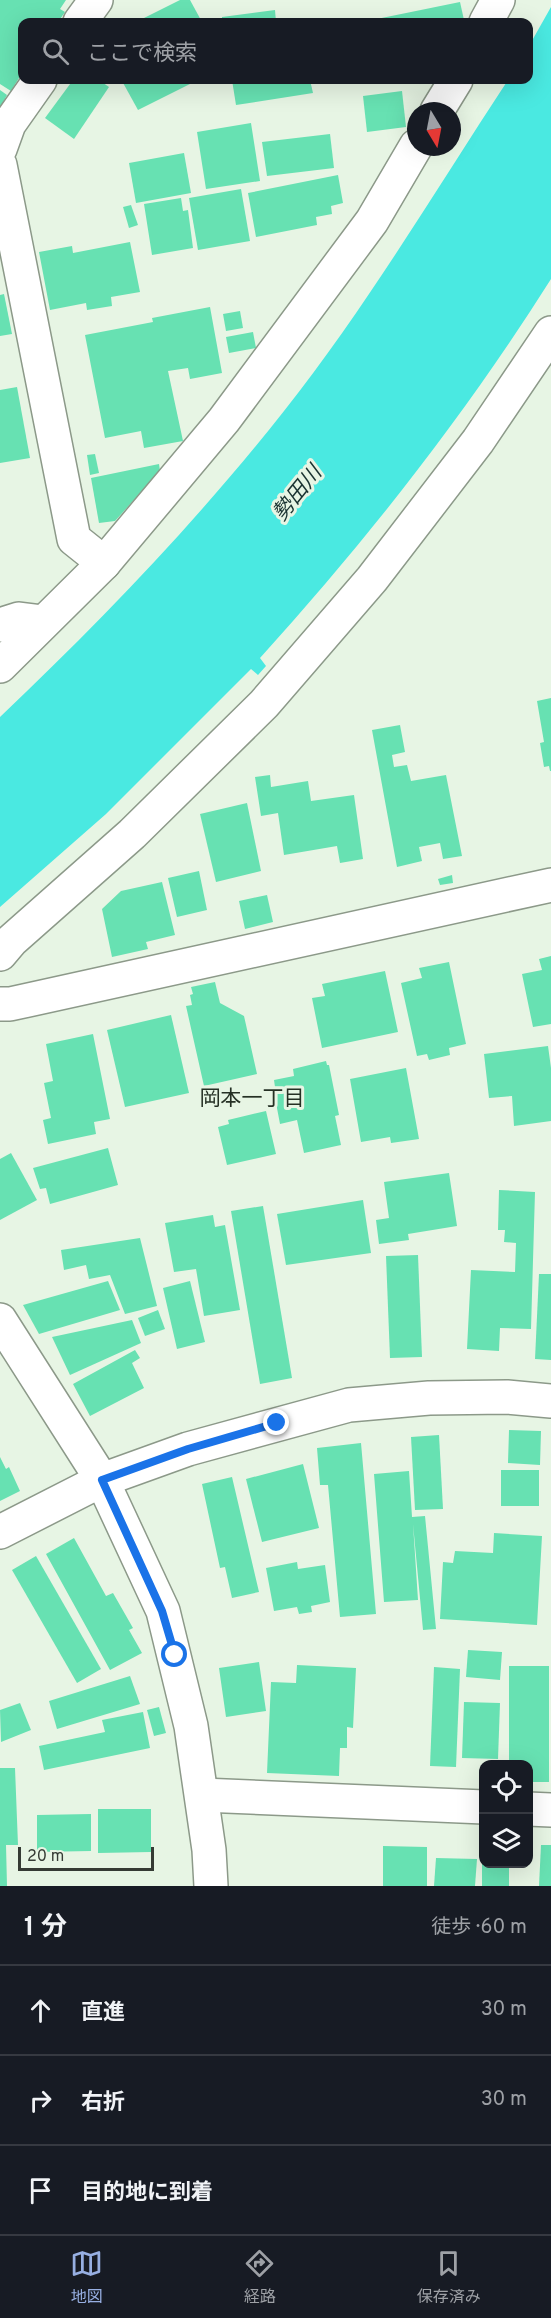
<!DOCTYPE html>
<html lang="ja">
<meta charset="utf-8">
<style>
body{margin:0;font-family:Overpass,"Noto Sans JP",sans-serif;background:#242831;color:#f1f3f6}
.controls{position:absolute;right:18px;bottom:18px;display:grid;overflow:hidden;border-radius:12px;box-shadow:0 6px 24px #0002}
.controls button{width:54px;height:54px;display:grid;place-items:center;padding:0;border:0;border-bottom:2px solid #363941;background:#171b24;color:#f1f3f6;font:30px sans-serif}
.compass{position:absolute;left:407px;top:102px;width:54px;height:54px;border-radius:50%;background:#171b24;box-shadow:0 6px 24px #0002;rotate:170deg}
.scale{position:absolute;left:18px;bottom:15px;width:136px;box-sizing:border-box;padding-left:6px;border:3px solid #353b34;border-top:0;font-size:16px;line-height:21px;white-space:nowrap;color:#353b34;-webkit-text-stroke:4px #e7f5e4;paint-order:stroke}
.stop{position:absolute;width:18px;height:18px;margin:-14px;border:4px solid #1a73e8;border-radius:50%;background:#fff}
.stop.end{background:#1a73e8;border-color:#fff;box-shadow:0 2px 6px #0008}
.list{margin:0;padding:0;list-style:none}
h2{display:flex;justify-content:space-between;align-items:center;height:78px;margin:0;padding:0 24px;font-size:26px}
h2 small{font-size:20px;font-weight:400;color:#9ea1a6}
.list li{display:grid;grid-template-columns:39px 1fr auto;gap:18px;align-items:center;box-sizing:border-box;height:90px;padding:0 24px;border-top:2px solid #363941}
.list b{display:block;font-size:22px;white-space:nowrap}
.list em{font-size:20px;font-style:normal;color:#9ea1a6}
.icon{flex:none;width:33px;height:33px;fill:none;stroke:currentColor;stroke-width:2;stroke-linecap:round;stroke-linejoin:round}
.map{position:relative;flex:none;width:551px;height:1886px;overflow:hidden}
.search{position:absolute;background:#171b24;box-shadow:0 6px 24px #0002;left:18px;right:18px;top:18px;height:66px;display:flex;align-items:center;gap:15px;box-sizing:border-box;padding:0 21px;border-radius:12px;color:#9ea1a6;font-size:22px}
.sheet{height:348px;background:#171b24}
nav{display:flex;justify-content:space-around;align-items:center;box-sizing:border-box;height:84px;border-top:2px solid #363941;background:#171b24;font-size:16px;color:#9ea1a6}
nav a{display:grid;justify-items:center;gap:3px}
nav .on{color:#97afe2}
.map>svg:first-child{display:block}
.water{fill:#4ae9e1}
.building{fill:#67e1b2}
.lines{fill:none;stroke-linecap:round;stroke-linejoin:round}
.minor-casing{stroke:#8c9989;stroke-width:36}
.tertiary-casing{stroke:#8c9989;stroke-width:36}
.minor{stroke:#fff;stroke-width:33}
.tertiary{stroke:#fff;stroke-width:33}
.route{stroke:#1a73e8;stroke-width:8}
.labels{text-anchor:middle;stroke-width:6;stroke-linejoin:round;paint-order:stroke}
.water-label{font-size:21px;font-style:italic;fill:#193230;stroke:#e7f5e4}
.neighbourhood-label{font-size:21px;fill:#253024;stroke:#e7f5e4}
</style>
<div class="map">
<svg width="551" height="1886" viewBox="0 0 551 1886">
<rect width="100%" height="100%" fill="#e7f5e4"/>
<path class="water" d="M551 7V279C466 414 367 540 260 658L266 666 258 675 251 669 106 814 0 907V717C101 621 198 520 284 411 367 306 435 191 508 80H528L529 46Z"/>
<g class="building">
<path d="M0 0H66L60 9 65 12 58 22H22V73L11 91 0 84Z"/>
<path d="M180 0H190L202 22H136Z"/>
<path d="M460 2 464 20 462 22H362Z"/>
<path d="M275 10 276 22H222V17Z"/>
<path d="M73 80H99L109 87 74 139 45 118Z"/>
<path d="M124 80H198L138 110 122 81Z"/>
<path d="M232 80H310L313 93 236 105Z"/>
<path d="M0 90 7 95 0 108Z"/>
<path d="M402 91 406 127 367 132 363 96Z"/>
<path d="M251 123 260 181 206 189 197 132Z"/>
<path d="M330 134 334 168 267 176 262 142Z"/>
<path d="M184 153 191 193 136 203 129 163Z"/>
<path d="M338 175 343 203 331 206 332 214 316 217 317 225 256 237 248 193Z"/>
<path d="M241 189 250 241 198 250 189 198Z"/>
<path d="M181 198 183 211 188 210 193 248 152 255 144 204Z"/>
<path d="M131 205 138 225 129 228 123 207Z"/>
<path d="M130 242 140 292 111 297 112 306 87 310 86 303 50 310 39 252 72 246 73 253Z"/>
<path d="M4 294 12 334 0 336V295Z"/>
<path d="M210 307 222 373 190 379 188 368 168 371 183 441 144 448 141 431 105 438 85 335 153 322 152 318Z"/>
<path d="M240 311 243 328 226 331 223 314Z"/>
<path d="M253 332 256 348 229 353 226 337Z"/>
<path d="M17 387 30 458 0 463V390Z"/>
<path d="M95 454 99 473 90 475 87 455Z"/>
<path d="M159 464 160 471 115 521 99 523 91 478Z"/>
<path d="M551 698V771H550L549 766 544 767 540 743 544 742 537 701Z"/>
<path d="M400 725 405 752 392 755 394 767 407 765 411 781 446 775 462 856 443 859 440 843 419 847 422 861 397 867 372 730Z"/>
<path d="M270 775 271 787 308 781 311 801 354 795 363 859 340 863 337 846 284 855 278 813 261 816 255 777Z"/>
<path d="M247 803 261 871 216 882 200 814Z"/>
<path d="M199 871 207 910 177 917 168 878Z"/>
<path d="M452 875 453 883 440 885 438 879Z"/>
<path d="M162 882 175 935 146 942 148 949 112 957 102 909 121 891Z"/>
<path d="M267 895 273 922 245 929 239 901Z"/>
<path d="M551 956V1024L533 1027 522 974 542 970 539 959Z"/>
<path d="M449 962 466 1044 449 1048 450 1055 429 1060 427 1054 417 1056 401 983 422 978 419 968Z"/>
<path d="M385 971 398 1032 322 1048 312 998 325 996 322 984Z"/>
<path d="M215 982 220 1003 244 1016 257 1074 204 1086 186 1006 192 1005 190 995 193 994 191 987Z"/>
<path d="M171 1015 189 1093 125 1107 107 1030Z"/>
<path d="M93 1034 110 1119 94 1122 96 1134 48 1144 43 1120 51 1118 44 1083 53 1081 46 1044Z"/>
<path d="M548 1046 551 1068V1121L514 1126 512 1096 489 1098 484 1054Z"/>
<path d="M326 1061 327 1065H329L339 1115 335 1116 341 1145 304 1153 297 1120 280 1124 273 1087H275L274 1080 294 1076 293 1069Z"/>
<path d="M406 1068 419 1139 391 1143 390 1137 361 1142 350 1079Z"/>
<path d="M266 1111 276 1154 227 1165 218 1127 229 1124 228 1120Z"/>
<path d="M108 1148 118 1185 50 1204 46 1188 40 1189 33 1168Z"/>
<path d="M11 1153 37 1200 0 1220V1159Z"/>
<path d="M449 1173 457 1226 408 1234 409 1240 379 1244 376 1220 389 1218 384 1182Z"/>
<path d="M499 1190 535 1192 531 1329 500 1328 499 1351 467 1349 471 1270 515 1272 516 1243 504 1242 505 1230H498Z"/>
<path d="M363 1200 371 1253 286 1265 277 1214Z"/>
<path d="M263 1206 292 1378 260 1384 231 1211Z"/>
<path d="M213 1215 215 1227 225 1225 240 1310 204 1316 196 1269 174 1272 165 1223Z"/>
<path d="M140 1238 157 1306 125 1314 110 1275 89 1279 86 1265 64 1270 61 1250Z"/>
<path d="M418 1255 422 1357 390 1358 386 1256Z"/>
<path d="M539 1274H551V1360L535 1359Z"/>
<path d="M108 1281 120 1310 39 1334 23 1305Z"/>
<path d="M190 1281 205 1342 177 1349 163 1288Z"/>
<path d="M158 1310 165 1329 145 1336 138 1318Z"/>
<path d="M132 1320 141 1343 70 1375 52 1337Z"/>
<path d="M135 1350 140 1358 132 1363 144 1388 90 1416 73 1384Z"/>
<path d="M509 1430 541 1431 540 1465 508 1463Z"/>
<path d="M439 1435 443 1509 415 1510 411 1437Z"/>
<path d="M361 1443 376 1614 340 1617 328 1485H320L317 1448Z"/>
<path d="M0 1457 6 1469 9 1467 20 1491 0 1501Z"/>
<path d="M303 1464 319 1528 262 1542 246 1479Z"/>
<rect x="501" y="1470" width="38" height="36"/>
<path d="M409 1471 412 1517 425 1516 436 1629 423 1630 413 1524 418 1600 384 1602 374 1474Z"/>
<path d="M232 1477 259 1592 232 1598 225 1567 220 1568 202 1484Z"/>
<path d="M494 1533 542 1536 537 1625 440 1619 443 1562 453 1563 455 1551 493 1553Z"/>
<path d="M74 1538 106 1596 113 1593 133 1628 129 1630 142 1653 110 1670 46 1554Z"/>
<path d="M36 1556 101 1669 77 1683 12 1570Z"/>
<path d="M297 1562 298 1569 325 1565 330 1602 311 1606 312 1612 299 1614 297 1607 274 1611 266 1568Z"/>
<path d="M468 1650 502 1652 500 1680 466 1677Z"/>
<path d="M259 1662 266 1711 226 1717 219 1668Z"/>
<path d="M297 1665 356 1668 353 1728 347 1727V1748H340L339 1776 267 1773 271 1682 296 1683Z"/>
<path d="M509 1666H549V1782H528V1764H509Z"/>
<path d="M434 1667 460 1669 456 1767 430 1766Z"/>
<path d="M130 1676 140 1704 57 1729 49 1701Z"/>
<path d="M464 1702 500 1703 498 1759 462 1758Z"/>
<path d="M20 1703 31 1730 1 1742 0 1710Z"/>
<path d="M159 1707 166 1733 154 1736 147 1710Z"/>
<path d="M143 1712 150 1748 44 1770 39 1746 105 1732 102 1720Z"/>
<path d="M0 1768H15L18 1845H6L7 1886H0Z"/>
<path d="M98 1809H151V1852L98 1853Z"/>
<path d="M91 1814V1851L37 1852V1815Z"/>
<path d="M541 1845H551V1886H539Z"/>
<path d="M383 1846 427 1847V1886H383Z"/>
<path d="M436 1858 477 1859 475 1886H434Z"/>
<path d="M482 1863 509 1864V1886H482Z"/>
</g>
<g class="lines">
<g class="minor-casing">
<g id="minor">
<path d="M80 22 96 0"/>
<path d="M486 22 498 0"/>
<path d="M437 111 456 80"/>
<path d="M0 149 9 124 40 80"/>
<path d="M0 165 74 539 104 563"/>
<path d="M0 625 19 619 43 622"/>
<path d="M0 666 104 563 224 420 372 221 416 146"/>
<path d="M0 954 11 941 132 834 264 704 372 579 478 441 551 333"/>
<path d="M0 1004H10L551 885"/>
<path d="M0 1320 102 1480 163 1611 191 1726 209 1850 211 1886"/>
<path d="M202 1795 484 1807"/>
<path d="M528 1809 551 1810"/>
</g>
</g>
<g class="tertiary-casing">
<path id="tertiary" d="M0 1532 102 1480 188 1449 349 1405 429 1398 507 1397 551 1401"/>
</g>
<use href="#minor" class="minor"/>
<use href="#tertiary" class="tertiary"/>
</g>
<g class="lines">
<path class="route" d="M175 1655 162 1611 102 1480 188 1449 277 1423"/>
</g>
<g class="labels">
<g class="water-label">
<text transform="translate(297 493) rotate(-51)" y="7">勢田川</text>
</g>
<g class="neighbourhood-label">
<text x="252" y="1105">岡本一丁目</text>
</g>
</g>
</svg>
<div class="controls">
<button><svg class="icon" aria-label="locate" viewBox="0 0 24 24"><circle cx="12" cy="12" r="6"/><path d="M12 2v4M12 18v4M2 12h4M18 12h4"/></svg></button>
<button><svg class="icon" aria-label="layers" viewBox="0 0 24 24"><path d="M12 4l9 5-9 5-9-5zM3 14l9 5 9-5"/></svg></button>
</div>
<svg class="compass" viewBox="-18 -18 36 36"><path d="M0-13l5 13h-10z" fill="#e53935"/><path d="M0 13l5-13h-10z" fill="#9ea1a6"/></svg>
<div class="scale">20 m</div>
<div class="stop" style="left:175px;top:1655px"></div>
<div class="stop end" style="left:277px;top:1423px"></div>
<div class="search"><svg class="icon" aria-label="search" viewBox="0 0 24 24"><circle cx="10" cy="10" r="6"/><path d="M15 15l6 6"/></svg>ここで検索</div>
</div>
<section class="sheet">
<h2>1 分<small>徒歩 · 60 m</small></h2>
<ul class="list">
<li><svg class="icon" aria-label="ahead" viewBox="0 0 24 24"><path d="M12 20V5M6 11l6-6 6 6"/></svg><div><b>直進</b></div><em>30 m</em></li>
<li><svg class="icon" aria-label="right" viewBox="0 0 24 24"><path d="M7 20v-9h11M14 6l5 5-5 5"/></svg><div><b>右折</b></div><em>30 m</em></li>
<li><svg class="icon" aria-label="arrive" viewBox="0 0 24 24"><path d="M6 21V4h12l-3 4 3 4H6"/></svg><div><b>目的地に到着</b></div></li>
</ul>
</section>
<nav>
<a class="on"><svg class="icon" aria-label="map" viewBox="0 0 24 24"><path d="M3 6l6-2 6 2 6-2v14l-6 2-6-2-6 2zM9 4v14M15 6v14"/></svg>地図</a>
<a><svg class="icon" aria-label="directions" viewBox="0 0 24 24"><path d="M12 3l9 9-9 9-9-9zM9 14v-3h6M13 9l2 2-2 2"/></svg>経路</a>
<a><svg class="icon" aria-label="saved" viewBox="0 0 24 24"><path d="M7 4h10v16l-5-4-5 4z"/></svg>保存済み</a>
</nav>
